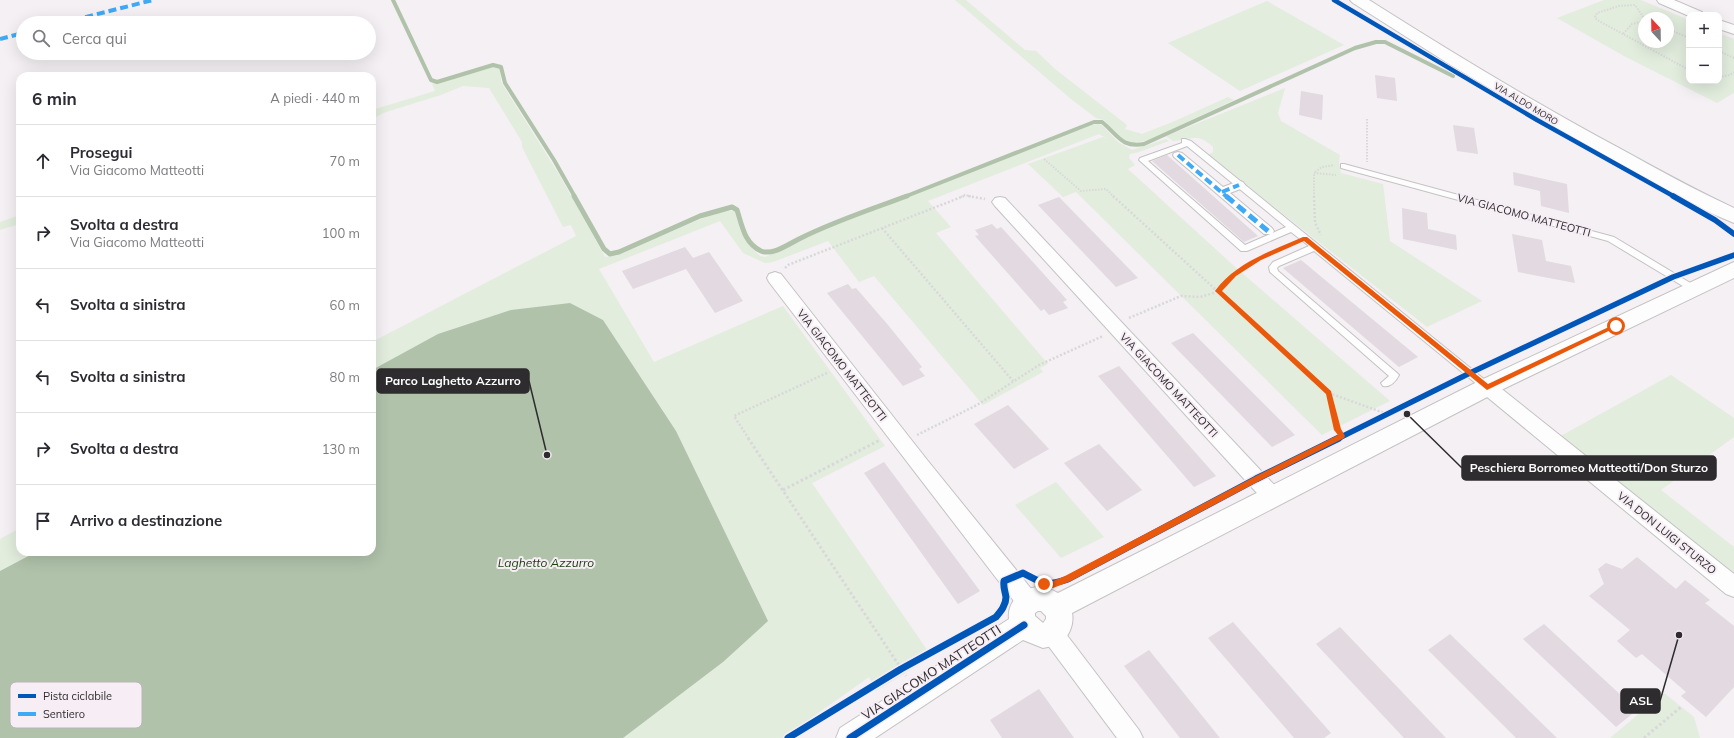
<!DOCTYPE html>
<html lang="it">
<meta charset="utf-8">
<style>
body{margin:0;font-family:Mulish,sans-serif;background:#f7f7f7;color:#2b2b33}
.controls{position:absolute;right:12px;top:12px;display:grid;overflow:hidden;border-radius:8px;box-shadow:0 4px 16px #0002}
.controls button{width:36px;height:36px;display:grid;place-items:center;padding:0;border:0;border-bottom:1px solid #e1e1e2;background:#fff;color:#2b2b33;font:20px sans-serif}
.compass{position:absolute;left:1638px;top:12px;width:36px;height:36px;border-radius:50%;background:#fff;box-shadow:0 4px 16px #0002;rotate:338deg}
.stop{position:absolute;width:12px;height:12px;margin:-9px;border:3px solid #ea580c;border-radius:50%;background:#fff}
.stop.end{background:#ea580c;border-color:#fff;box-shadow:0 1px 4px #0008}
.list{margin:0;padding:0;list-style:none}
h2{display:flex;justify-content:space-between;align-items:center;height:52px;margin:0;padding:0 16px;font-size:17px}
h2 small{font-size:13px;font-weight:400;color:#7c7c81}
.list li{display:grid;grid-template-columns:26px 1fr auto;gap:12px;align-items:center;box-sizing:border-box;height:72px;padding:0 16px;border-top:1px solid #e1e1e2}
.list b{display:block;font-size:15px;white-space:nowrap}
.list p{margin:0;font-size:13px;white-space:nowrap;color:#7c7c81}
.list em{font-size:13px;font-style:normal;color:#7c7c81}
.icon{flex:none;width:22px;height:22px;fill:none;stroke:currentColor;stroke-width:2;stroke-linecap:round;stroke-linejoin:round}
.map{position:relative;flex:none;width:1734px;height:738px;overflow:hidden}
.search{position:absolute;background:#fff;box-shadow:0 4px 16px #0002;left:16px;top:16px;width:360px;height:44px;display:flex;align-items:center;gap:10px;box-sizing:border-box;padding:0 14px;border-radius:22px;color:#7c7c81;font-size:15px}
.panel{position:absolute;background:#fff;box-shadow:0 4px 16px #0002;left:16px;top:72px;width:360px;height:484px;border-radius:12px}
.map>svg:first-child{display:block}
.green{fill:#e2edde;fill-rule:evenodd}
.water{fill:#b0c2aa}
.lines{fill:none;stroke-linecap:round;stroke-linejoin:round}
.stream-far1{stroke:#b0c2aa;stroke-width:4}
.stream{stroke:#b0c2aa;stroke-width:5}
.building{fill:#e2d9e1}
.service-casing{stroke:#c5c2c4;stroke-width:2}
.pedestrian-casing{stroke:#c5c2c4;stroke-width:2}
.minor-casing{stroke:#c5c2c4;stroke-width:2}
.tertiary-casing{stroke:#c5c2c4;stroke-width:2}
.path-far2{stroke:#d9d8d9;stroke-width:2;stroke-dasharray:1.5 1.5;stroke-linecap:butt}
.path-far1{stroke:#d9d8d9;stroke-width:2.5;stroke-dasharray:2 2;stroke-linecap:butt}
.path{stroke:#d9d8d9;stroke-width:3;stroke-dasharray:2.5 2.5;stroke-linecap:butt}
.service{fill:#fdfdfd;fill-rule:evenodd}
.pedestrian{fill:#fdfdfd;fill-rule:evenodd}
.minor{fill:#fdfdfd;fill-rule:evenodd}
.tertiary{fill:#fdfdfd;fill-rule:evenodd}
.quiet-far1{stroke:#3fa9f5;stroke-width:4;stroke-dasharray:8 4;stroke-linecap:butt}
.quiet{stroke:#3fa9f5;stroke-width:5;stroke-dasharray:10 5;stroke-linecap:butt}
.cycleway-far2-casing{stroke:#f6eef4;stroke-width:6}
.cycleway-far1-casing{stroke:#f6eef4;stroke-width:8}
.cycleway-casing{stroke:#f6eef4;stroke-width:10}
.cycleway-far2{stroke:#0057b8;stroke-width:4.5}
.cycleway-far1{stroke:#0057b8;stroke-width:5.5}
.cycleway{stroke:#0057b8;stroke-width:7}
.route{fill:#ea580c}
.labels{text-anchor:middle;stroke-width:4;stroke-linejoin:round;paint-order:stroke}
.far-street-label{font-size:9px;fill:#2e2c2e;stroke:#f6eef4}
.street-label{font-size:11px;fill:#2e2c2e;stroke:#f6eef4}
.water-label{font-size:12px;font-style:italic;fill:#1a400d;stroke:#f6eef4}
.near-street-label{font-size:13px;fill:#2e2c2e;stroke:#f6eef4}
.key{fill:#f6eef4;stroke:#bab4b9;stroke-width:1}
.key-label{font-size:11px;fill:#2e2c2e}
.leader{fill:none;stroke:#2e2c2e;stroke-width:1.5}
.callout-dot{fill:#2e2c2e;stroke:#f6eef4;stroke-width:1.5}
.callout{fill:#2e2c2e;stroke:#2e2c2e;stroke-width:1.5}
.callout-label{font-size:12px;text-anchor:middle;font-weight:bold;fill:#fff}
</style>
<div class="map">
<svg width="1734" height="738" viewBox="0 0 1734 738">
<rect width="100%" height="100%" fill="#f4f0f3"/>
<g class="green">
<path d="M955 0H966L1025 50 1036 51 1055 69 1127 125 1125 129 1142 134 1175 121 1228 97 1234 100 1149 140 1134 143 1120 138 1104 120 1096 118 1071 99Z"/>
<path d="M1604 0H1641L1689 20V81H1719V33L1734 39V93L1717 103 1624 56 1557 18ZM1644 18H1668V42H1644Z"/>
<path d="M1267 1 1344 45 1240 91 1168 43Z"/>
<path d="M496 66 500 69 501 82 560 176 605 257C611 257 617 256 623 253 639 247 724 204 735 212 740 233 744 241 760 256L765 257 812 234 1091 125 1099 124 1102 125 1118 142 1132 150 1166 139 1169 141 1139 152 1130 154 1129 158 1135 165 1128 169 1234 266 1390 401 1322 435 1076 192 1063 197 1028 164 1103 137 1108 139 1099 134 928 201 951 227 936 233 1048 364 1040 368 1043 372 983 405 874 276 859 282 828 241 773 262 765 263 743 253 720 221 599 269 654 362 783 306 885 446 812 483 932 657 876 691 869 677 783 738H0V539L20 528V552H372V342L576 236 571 225 563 227 522 147V142L489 88 463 86 441 95 386 112 372 119V110L435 91 432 84Z"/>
<path d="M1285 88 1278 113 1281 121 1340 155 1339 162 1341 173 1383 184 1390 241 1482 301 1427 327 1208 155 1213 152V147C1198 132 1191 140 1173 141L1166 136Z"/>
<path d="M20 215V224L0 230V222Z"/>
<path d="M1671 375 1734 418V437L1661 490 1734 547V578L1559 437Z"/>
<path d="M1056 482 1104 537 1061 558 1015 505Z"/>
<path d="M1664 693 1694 717 1700 738H1610Z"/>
</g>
<path class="water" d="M570 303 603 320 676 431 768 621 723 662 623 738H0V571L36 552H372V370L438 334 511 310Z"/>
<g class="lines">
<g class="stream-far1">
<path d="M393 0 431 80 437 82 493 65 501 67 505 83 554 160 575 197"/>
<path d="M904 197 1094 122H1102C1118 135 1121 148 1144 144L1355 48 1376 42H1385L1453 76"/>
</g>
<path class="stream" d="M574 196 604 249 610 254 619 252 700 216 732 207 737 210C742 225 744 243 761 251 773 256 790 243 801 238 835 221 872 209 907 196"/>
</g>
<g class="building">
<path d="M1375 75 1395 78 1397 101 1377 98Z"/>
<path d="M1301 91 1323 95 1322 120 1299 115Z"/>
<path d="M1453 125 1474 128 1478 154 1457 151Z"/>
<path d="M1167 155 1258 236 1244 242 1152 161Z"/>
<path d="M1513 172 1567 184 1569 213 1541 206 1540 191 1514 185Z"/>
<path d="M1059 197 1138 278 1116 287 1038 205Z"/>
<path d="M1402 208 1427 213 1428 229 1456 235 1457 250 1403 239Z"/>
<path d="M992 224 997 229 1001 227 1041 271 1067 300 1063 302 1068 308 1049 315 1044 309 1041 311 975 236 979 235 975 230Z"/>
<path d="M1512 234 1542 240 1546 261 1571 266 1575 283 1518 272Z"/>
<path d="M685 247 693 258 709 252 743 301 715 313 686 269 633 289 622 271Z"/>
<path d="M1301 260 1418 357 1399 367 1283 268Z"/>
<path d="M848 284 852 289 856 288 888 325 922 367 919 369 925 376 903 386 827 293Z"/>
<path d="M1193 333 1295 435 1272 447 1171 343Z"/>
<path d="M1119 366 1216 476 1194 487 1098 376Z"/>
<path d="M1008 405 1049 449 1014 469 974 424Z"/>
<path d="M1099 444 1142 490 1107 511 1064 463Z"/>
<path d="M884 462 980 591 958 604 864 473Z"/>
<path d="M1637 557 1676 589 1685 580 1710 600 1705 603 1734 626V687L1706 717 1681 696 1686 692 1642 654 1636 658 1617 641 1630 630 1589 596 1604 584 1598 569 1606 563 1622 569Z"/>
<path d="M1233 622 1331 733 1324 738H1294L1208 638Z"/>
<path d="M1544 624 1637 710 1616 727 1523 639Z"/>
<path d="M1340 627 1446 738H1404L1316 644Z"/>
<path d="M1450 634 1557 738H1516L1428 650Z"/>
<path d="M1149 650 1220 738H1180L1124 666Z"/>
<path d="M1039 689 1074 738H1002L990 720Z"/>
</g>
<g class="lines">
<g class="service-casing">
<g id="service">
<path d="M1182 139H1185L1191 141 1490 384 1492 387 1490 390H1484L1314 251 1279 266 1277 268 1278 271 1397 373 1399 375C1396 381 1390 388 1383 386L1381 383 1389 376 1270 272 1269 267 1273 262 1309 246 1291 232 1247 251H1241L1139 160 1140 158 1182 143ZM1187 146 1286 227 1245 245 1148 161Z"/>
<path d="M1341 164H1344L1614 237 1697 287 1698 289 1697 291H1691L1608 241 1341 168Z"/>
</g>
</g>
<g class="pedestrian-casing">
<path id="pedestrian" d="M1178 152 1182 153 1223 187 1239 181 1243 182 1245 185 1243 188 1230 193 1272 228 1274 231 1272 234H1264L1174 157 1173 155 1174 153Z"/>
</g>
<g class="minor-casing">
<g id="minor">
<path d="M1657 0H1674L1702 12 1704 15 1689 16 1659 3Z"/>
<path d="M1719 20 1734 25V34L1719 29Z"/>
<path d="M1000 197 1005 198 1280 491 1283 497 1280 503 1273 506 1266 503 995 206 992 202 995 198Z"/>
<path d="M775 272 781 274 928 461 1017 571 1036 595 1039 602 1036 609 1028 612 1020 609 769 282 767 278 769 274Z"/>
<path d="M1487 380 1493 382 1734 574V597L1726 594 1481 392 1478 387 1481 382Z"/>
<path d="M1052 623 1060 626 1139 730 1143 738H1117L1044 640 1041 633 1044 626Z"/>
</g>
</g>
<g class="tertiary-casing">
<g id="tertiary">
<path d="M1350 0H1369C1451 52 1533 102 1619 148 1657 169 1695 190 1734 208V223L1713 214 1670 192 1548 123 1449 64 1353 3Z"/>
<path d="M1734 262V278L1495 393 1072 613C1074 623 1070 636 1061 642 1057 645 1049 647 1043 648L1023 640 875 738H836L840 728 1009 619C1007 603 1020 589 1037 587 1044 586 1052 590 1058 593L1479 381ZM1038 611H1041L1046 616V619L1043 623 1035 616V613Z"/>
</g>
</g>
<g class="path-far2">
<path d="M1644 21 1632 24 1623 34 1689 70"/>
<path d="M1668 29 1689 38"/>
<path d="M1623 34 1597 20 1595 17 1597 13 1619 6 1635 5 1644 18"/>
<path d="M1719 51 1734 58"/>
<path d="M1719 77 1730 75 1734 72"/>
<path d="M1367 119V162"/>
<path d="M1044 159 1081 191 1106 189 1114 197"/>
<path d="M1315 172 1322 167 1334 165"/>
<path d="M961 197 965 195 973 197"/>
<path d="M1314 197V173L1336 175"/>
</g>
<g class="path-far1">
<path d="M968 196 985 199"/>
<path d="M1113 196 1329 393 1387 414"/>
<path d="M1314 196 1315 223 1321 235"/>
<path d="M882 228 1013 381"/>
<path d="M785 268 788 265 964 196"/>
<path d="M1129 318 1181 296 1200 297 1214 293 1237 272 1266 256"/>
<path d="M1329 393 1338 430 1342 436"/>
<path d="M917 435 977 405 1039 365 1103 336"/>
<path d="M749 439 734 416 829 372"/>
</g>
<g class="path">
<path d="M748 438 906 676"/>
<path d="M783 490 880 440"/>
<path d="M1644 738 1681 707"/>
</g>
<use href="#service" class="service"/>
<use href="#pedestrian" class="pedestrian"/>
<use href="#minor" class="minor"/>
<use href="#tertiary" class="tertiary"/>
<g class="quiet-far1">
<path d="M62 23 153 0"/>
<path d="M0 39 23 33"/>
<path d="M1178 155 1227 197"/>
<path d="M1222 192 1239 185"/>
</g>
<path class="quiet" d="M1226 196 1268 231"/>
<g class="cycleway-far2-casing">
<path id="cycleway-far2" d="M1334 0 1537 120 1675 197"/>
</g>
<g class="cycleway-far1-casing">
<g id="cycleway-far1">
<path d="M1673 196 1715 220 1734 234"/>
<path d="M1337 439 1470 373 1673 277 1734 255"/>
</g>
</g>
<g class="cycleway-casing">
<g id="cycleway">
<path d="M788 738 901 669 996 617C1001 611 1006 605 1006 597 1005 591 1003 587 1004 581L1023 573C1044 584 1045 587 1068 579L1256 479 1339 438"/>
<path d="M850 738 1024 625"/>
</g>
</g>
<use href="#cycleway-far2" class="cycleway-far2"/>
<use href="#cycleway-far1" class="cycleway-far1"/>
<use href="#cycleway" class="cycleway"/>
</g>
<path class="route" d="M1303 237H1307L1488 384 1613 325 1616 324 1619 326 1487 390 1304 241 1261 260 1236 276 1222 291 1331 391 1341 429 1345 436 1344 438 1259 481 1071 581 1053 588 1041 586V581H1053L1065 576 1254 477 1338 435 1334 430 1326 394 1215 291C1236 262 1272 251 1303 237Z"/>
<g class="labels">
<g class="far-street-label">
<text transform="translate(1526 104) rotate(31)" y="3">VIA ALDO MORO</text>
</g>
<g class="street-label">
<text transform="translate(1524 215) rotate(15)" y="4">VIA GIACOMO MATTEOTTI</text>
<text transform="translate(842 365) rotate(52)" y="4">VIA GIACOMO MATTEOTTI</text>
<text transform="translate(1169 385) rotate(47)" y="4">VIA GIACOMO MATTEOTTI</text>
<text transform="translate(1667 533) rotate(39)" y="4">VIA DON LUIGI STURZO</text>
</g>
<g class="water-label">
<text x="546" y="567">Laghetto Azzurro</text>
</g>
<g class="near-street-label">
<text transform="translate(931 672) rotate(-33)" y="5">VIA GIACOMO MATTEOTTI</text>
</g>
</g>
<rect x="10" y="682" width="132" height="46" rx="6" class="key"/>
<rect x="18" y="694" width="18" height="4" fill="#0057b8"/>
<rect x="18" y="712" width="18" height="4" fill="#3fa9f5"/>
<g class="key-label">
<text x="43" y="700">Pista ciclabile</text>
<text x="43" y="718">Sentiero</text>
</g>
<path class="leader" d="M547 455L529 381M1407 414L1462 468M1679 635L1660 701"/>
<g class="callout-dot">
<circle cx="547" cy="455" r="4"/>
<circle cx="1407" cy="414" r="4"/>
<circle cx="1679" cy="635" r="4"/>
</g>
<g class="callout">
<rect x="377" y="369" width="152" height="24" rx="4"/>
<rect x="1462" y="456" width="254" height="24" rx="4"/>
<rect x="1621" y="689" width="39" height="24" rx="4"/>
</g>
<g class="callout-label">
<text x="453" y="385">Parco Laghetto Azzurro</text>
<text x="1589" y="472">Peschiera Borromeo Matteotti/Don Sturzo</text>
<text x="1641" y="705">ASL</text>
</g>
</svg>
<div class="controls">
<button>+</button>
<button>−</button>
</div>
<svg class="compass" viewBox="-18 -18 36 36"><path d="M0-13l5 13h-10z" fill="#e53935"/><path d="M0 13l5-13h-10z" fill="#7c7c81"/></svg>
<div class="stop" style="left:1616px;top:326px"></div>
<div class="stop end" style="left:1044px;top:584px"></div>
<div class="search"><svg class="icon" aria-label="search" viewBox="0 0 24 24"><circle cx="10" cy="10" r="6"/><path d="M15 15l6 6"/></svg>Cerca qui</div>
<section class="panel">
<h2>6 min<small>A piedi · 440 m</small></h2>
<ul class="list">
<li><svg class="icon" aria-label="ahead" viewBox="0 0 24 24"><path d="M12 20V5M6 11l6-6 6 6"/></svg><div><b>Prosegui</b><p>Via Giacomo Matteotti</p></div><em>70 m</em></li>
<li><svg class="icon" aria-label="right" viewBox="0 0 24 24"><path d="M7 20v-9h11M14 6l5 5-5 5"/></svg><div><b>Svolta a destra</b><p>Via Giacomo Matteotti</p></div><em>100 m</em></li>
<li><svg class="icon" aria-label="left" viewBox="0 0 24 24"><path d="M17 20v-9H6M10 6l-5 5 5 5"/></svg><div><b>Svolta a sinistra</b></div><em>60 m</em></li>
<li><svg class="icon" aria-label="left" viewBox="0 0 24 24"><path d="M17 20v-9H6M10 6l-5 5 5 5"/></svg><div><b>Svolta a sinistra</b></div><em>80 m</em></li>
<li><svg class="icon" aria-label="right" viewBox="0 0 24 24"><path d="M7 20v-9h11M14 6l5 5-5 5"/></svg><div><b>Svolta a destra</b></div><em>130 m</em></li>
<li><svg class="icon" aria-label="arrive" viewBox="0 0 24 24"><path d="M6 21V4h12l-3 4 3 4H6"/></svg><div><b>Arrivo a destinazione</b></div></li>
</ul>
</section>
</div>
